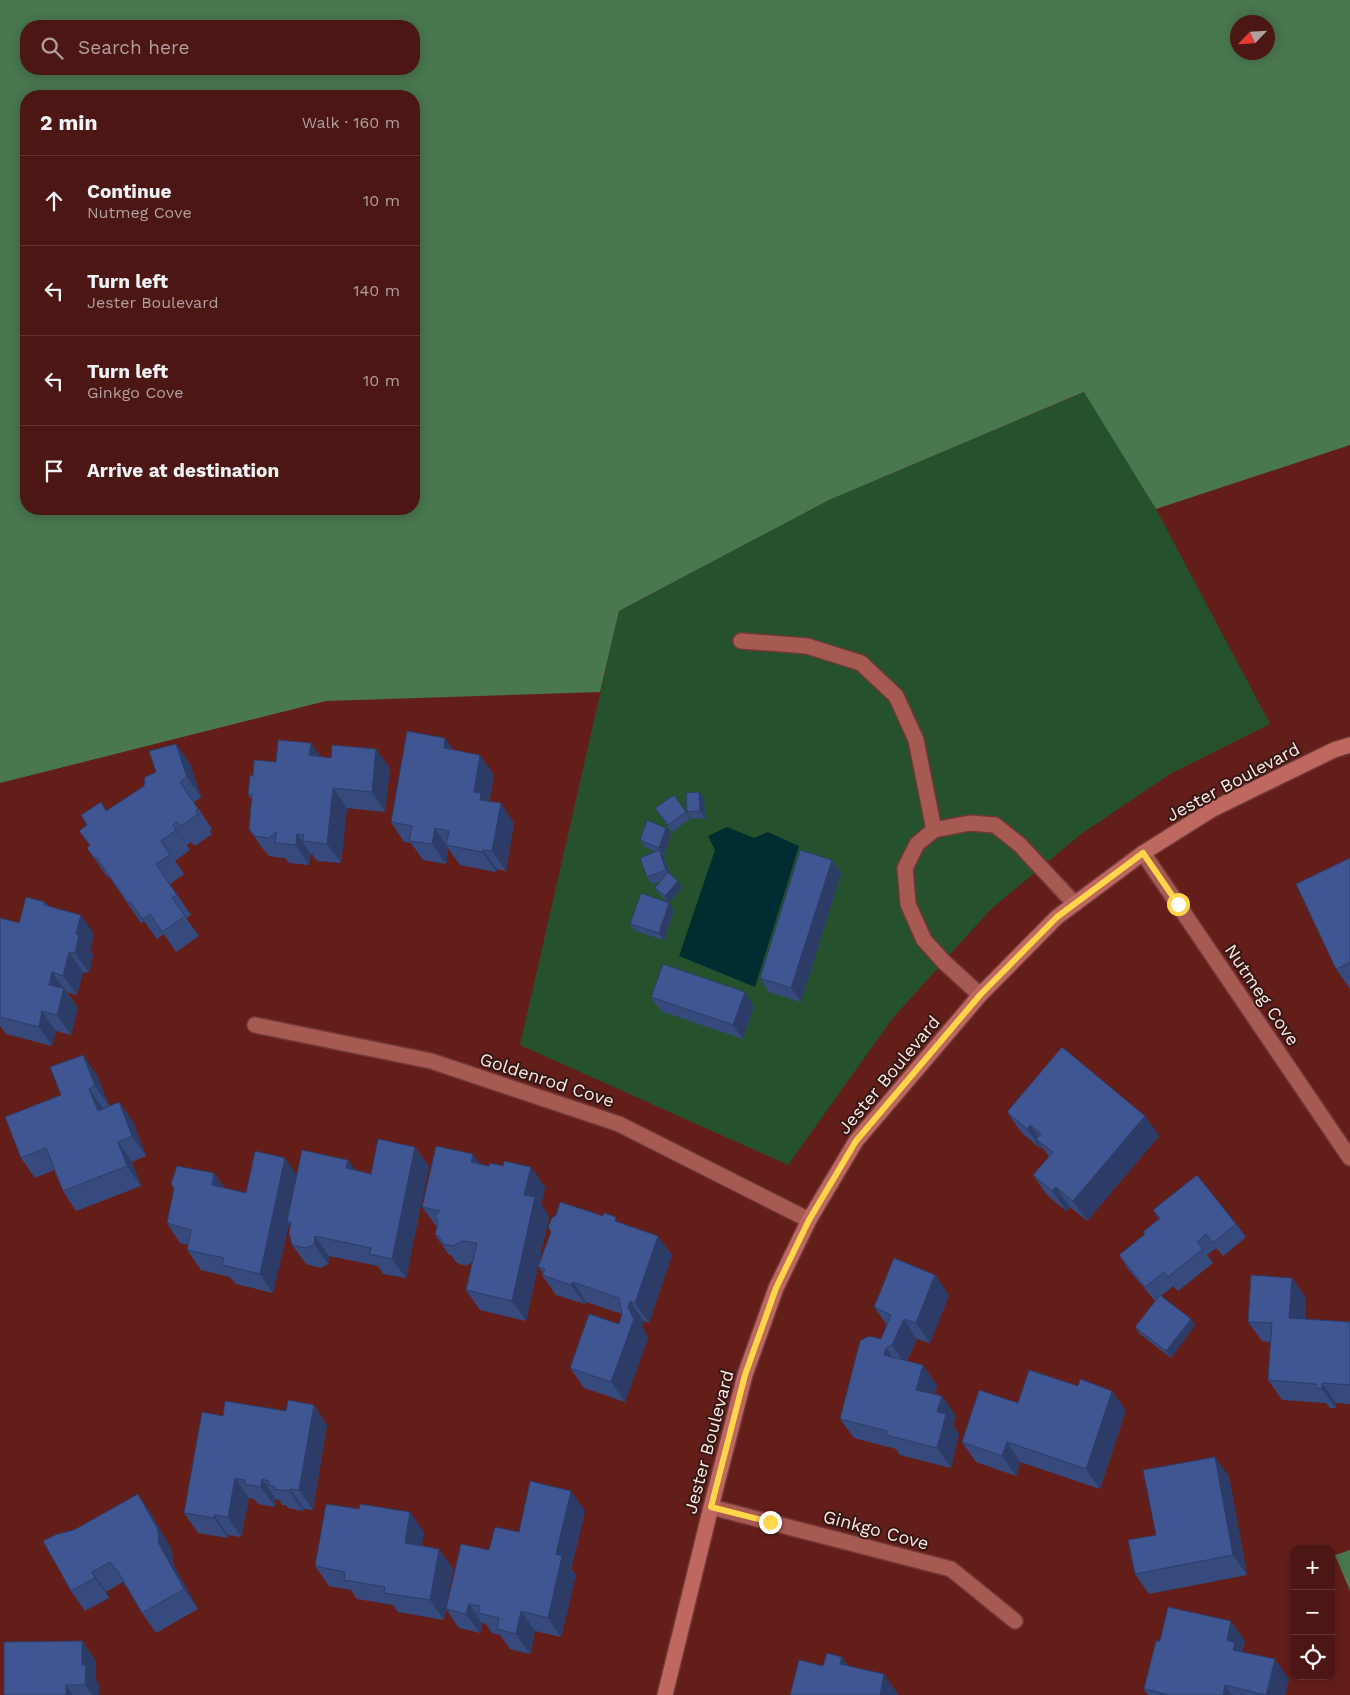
<!DOCTYPE html>
<meta charset="utf-8">
<style>
body{margin:0;font-family:"Work Sans",sans-serif;background:#521f1d;color:#f1f3f6}
.controls{position:absolute;right:15px;bottom:15px;display:grid;overflow:hidden;border-radius:10px;box-shadow:0 2px 12px #0003}
.controls button{width:45px;height:45px;display:grid;place-items:center;padding:0;border:0;border-bottom:1px solid #623534;background:#4b1614;color:#f1f3f6;font:25px sans-serif}
.compass{position:absolute;left:1230px;top:15px;width:45px;height:45px;border-radius:50%;background:#4b1614;box-shadow:0 2px 12px #0003;rotate:245deg}
.stop{position:absolute;width:15px;height:15px;margin:-11px;border:4px solid #ffd54a;border-radius:50%;background:#fff}
.stop.end{background:#ffd54a;border-color:#fff;box-shadow:0 1px 5px #0008}
.list{margin:0;padding:0;list-style:none}
h2{display:flex;justify-content:space-between;align-items:center;height:65px;margin:0;padding:0 20px;font-size:21px}
h2 small{font-size:16px;font-weight:400;color:#b29fa0}
.list li{display:grid;grid-template-columns:32px 1fr auto;gap:15px;align-items:center;box-sizing:border-box;height:90px;padding:0 20px;border-top:1px solid #623534}
.list b{display:block;font-size:19px;white-space:nowrap}
.list p{margin:0;font-size:16px;white-space:nowrap;color:#b29fa0}
.list em{font-size:16px;font-style:normal;color:#b29fa0}
.icon{flex:none;width:28px;height:28px;fill:none;stroke:currentColor;stroke-width:2;stroke-linecap:round;stroke-linejoin:round}
.map{position:relative;flex:none;width:1350px;height:1695px;overflow:hidden}
.search{position:absolute;background:#4b1614;box-shadow:0 2px 12px #0003;left:20px;top:20px;width:400px;height:55px;display:flex;align-items:center;gap:12px;box-sizing:border-box;padding:0 18px;border-radius:20px;color:#b29fa0;font-size:19px}
.panel{position:absolute;background:#4b1614;box-shadow:0 2px 12px #0003;left:20px;top:90px;width:400px;height:425px;border-radius:20px}
.map>svg:first-child{display:block}
.green{fill:#25522c}
.forest{fill:#49774e;fill-rule:evenodd}
.water{fill:#002d32}
.lines{fill:none;stroke-linecap:round;stroke-linejoin:round}
.lane-casing{stroke:#713838;stroke-width:18}
.street-casing{stroke:#713838;stroke-width:18}
.secondary-casing{stroke:#713838;stroke-width:18}
.lane{stroke:#a75a52;stroke-width:15}
.street{stroke:#a75a52;stroke-width:15}
.secondary{stroke:#be6860;stroke-width:15}
.wall{fill:#364a7e}
.shaded-wall{fill:#2c3c66}
.building{fill:#3f5692;stroke:#2c3c66}
.route{stroke:#ffd54a;stroke-width:6}
.labels{text-anchor:middle;stroke-width:4;stroke-linejoin:round;paint-order:stroke}
.street-label{font-size:18px;fill:#fae8e5;stroke:#351613}
</style>
<div class="map">
<svg width="1350" height="1695" viewBox="0 0 1350 1695">
<rect width="100%" height="100%" fill="#641e1a"/>
<path class="green" d="M1085 392 1156 509 1270 724 1170 774 1081 834 990 910 892 1019 788 1165 520 1045 619 611 829 500Z"/>
<g class="forest">
<path d="M0 0H1350V445L1156 509 1084 392 829 500 619 611 600 692 326 701 0 783ZM1238 22H1268V52H1238ZM26 26H414V69H26ZM26 96H414V509H26Z"/>
<path d="M1350 1550V1591L1335 1555Z"/>
</g>
<path class="water" d="M727 827 754 838 768 832 799 846 755 987 679 956 715 850 708 836Z"/>
<g class="lines">
<g class="lane-casing">
<g id="lane">
<path d="M741 641 807 646 861 663 896 696 916 740 934 830"/>
<path d="M980 995 944 962 924 940 908 904 905 868 917 844 934 830 970 823 995 825 1020 845 1075 904"/>
</g>
</g>
<g class="street-casing">
<g id="street">
<path d="M1143 853 1350 1158"/>
<path d="M255 1025 431 1061 619 1124 809 1220"/>
<path d="M711 1507 951 1569 1015 1621"/>
</g>
</g>
<g class="secondary-casing">
<path id="secondary" d="M665 1695 711 1507 745 1375 776 1288 809 1220 856 1141 980 995 1057 917 1143 853 1213 809 1334 750 1350 745"/>
</g>
<use href="#lane" class="lane"/>
<use href="#street" class="street"/>
<use href="#secondary" class="secondary"/>
</g>
<g class="wall">
<path d="M176 744 190 764 201 797 194 802 212 829 210 831 212 834 195 846 191 842 187 845 190 850 175 861 184 874 170 884 191 915 186 918 199 936 176 952 164 934 157 939 144 921 141 923 109 877 108 878 87 848 89 845 87 825 101 802 107 811 144 786 156 772Z"/>
<path d="M454 750 494 775 489 801 514 823 506 871 497 869 496 872 460 865 448 848 446 864 423 860 411 843 404 842 391 822Z"/>
<path d="M320 757 390 768 385 812 347 808 341 863 317 861 312 854H311L309 865 289 863 284 857 283 858 269 856 263 849 249 829 252 800 248 795 253 776 276 762Z"/>
<path d="M699 792 704 799 705 818 692 819 687 812Z"/>
<path d="M674 795 690 819 672 832 655 808Z"/>
<path d="M666 828 671 834 664 855 661 854 664 857 670 874 682 888 669 903 674 910 664 940 635 931 630 924 669 903 660 895 655 888 660 881 652 884 647 877 656 852 645 847 640 840Z"/>
<path d="M1350 858V989L1336 969Z"/>
<path d="M832 860 841 873 801 1002 769 992 760 978Z"/>
<path d="M45 902 48 906 94 934 90 951 93 955 89 973 83 972 77 995 67 992 78 1008 71 1035 56 1031 52 1046 6 1034 0 1026V918L19 923Z"/>
<path d="M651 997 754 1006 743 1039 661 1011Z"/>
<path d="M97 1075 109 1106 103 1109 119 1102 133 1122 146 1156 132 1162 141 1186 76 1211 63 1191 54 1170 35 1178 21 1158 61 1095Z"/>
<path d="M1007 1112 1145 1116 1159 1136 1087 1221 1070 1207 1066 1211 1047 1195 1033 1175 1049 1157 1042 1147 1041 1149 1021 1132Z"/>
<path d="M473 1154 480 1164 545 1187 541 1204 549 1216 526 1321 480 1310 466 1290 472 1262 466 1266 457 1263 451 1255H449L435 1235 437 1227 422 1207Z"/>
<path d="M429 1166 406 1278 383 1274 378 1266 329 1256 328 1264 321 1268 306 1264 292 1245 290 1226 289 1224 273 1293 236 1284 230 1277 201 1270 187 1250 188 1245 180 1243 167 1223 174 1189 171 1184 214 1173 225 1188 246 1193 297 1174 355 1170 371 1174Z"/>
<path d="M1153 1210 1236 1224 1246 1237 1223 1256 1216 1248 1207 1255 1213 1263 1178 1291 1173 1286 1161 1296 1191 1319 1195 1325 1171 1358 1140 1334 1135 1327 1156 1300 1155 1301 1128 1269 1119 1255 1145 1234 1159 1219Z"/>
<path d="M620 1223 672 1255 649 1323 644 1321 642 1326 648 1338 625 1402 584 1388 570 1368 619 1324 622 1314 586 1302 585 1304 556 1295 542 1275 543 1273 538 1267 551 1232Z"/>
<path d="M1292 1278 1306 1298 1305 1319 1350 1322V1404L1336 1403V1408H1330L1326 1403 1282 1400 1268 1380 1270 1342 1262 1341 1248 1322Z"/>
<path d="M949 1295 930 1343 917 1339 907 1361 937 1385 934 1394 956 1416 953 1425 959 1434 951 1468 900 1455 896 1449 854 1438 840 1419 881 1339 887 1325 874 1307Z"/>
<path d="M314 1405 327 1425 313 1510 304 1509 303 1511 288 1508 286 1505H282L279 1500 276 1499 275 1507 258 1504 254 1499 249 1498 241 1537 228 1535V1538L198 1533 184 1513 286 1411Z"/>
<path d="M1126 1410 1100 1489 1020 1462 1016 1476 976 1462 962 1442Z"/>
<path d="M1229 1476 1247 1575 1149 1594 1135 1574 1156 1535Z"/>
<path d="M138 1494 151 1514 172 1550 173 1564 198 1609 156 1633 142 1613 123 1582 106 1592 109 1598 85 1611 71 1591 74 1530Z"/>
<path d="M585 1511 571 1569 576 1575 561 1637 535 1631 530 1654 510 1649 500 1635 492 1633 486 1624 482 1623 480 1633 459 1628 446 1609 444 1620 398 1612 393 1605 357 1599 351 1590 329 1586 315 1566 424 1532 421 1546 439 1549 453 1569 446 1605 489 1550 519 1532Z"/>
<path d="M82 1641 96 1661V1680L99 1685V1695H4Z"/>
<path d="M1160 1641H1245L1242 1652 1289 1679 1285 1695H1148L1144 1689Z"/>
</g>
<g class="shaded-wall">
<path d="M445 738 459 758 444 748Z"/>
<path d="M311 743 325 762 309 755Z"/>
<path d="M176 744 190 764 201 797 187 777Z"/>
<path d="M376 749 390 768 385 812 372 792Z"/>
<path d="M480 755 494 775 489 804 494 820 474 792Z"/>
<path d="M333 788 347 808 341 863 327 844Z"/>
<path d="M699 792 704 799 705 818 700 811Z"/>
<path d="M501 803 514 823 506 871 492 851Z"/>
<path d="M173 825 187 845 190 850 176 830Z"/>
<path d="M435 828 448 848 446 864 432 844Z"/>
<path d="M666 828 671 834 664 855 659 848Z"/>
<path d="M297 834 311 854 309 865 296 845Z"/>
<path d="M483 850 497 869 496 872 482 852Z"/>
<path d="M659 850 664 857 671 877 666 870Z"/>
<path d="M832 860 841 873 801 1002 791 988Z"/>
<path d="M678 881 682 888 669 903 665 896Z"/>
<path d="M669 903 674 910 664 940 659 933Z"/>
<path d="M81 915 94 934 90 951 93 955 89 973 75 953 76 934Z"/>
<path d="M69 952 83 972 77 995 63 976Z"/>
<path d="M52 972 78 1008 71 1035 57 1015 49 985Z"/>
<path d="M745 992 754 1006 743 1039 733 1025Z"/>
<path d="M42 1011 56 1031 52 1046 39 1027Z"/>
<path d="M83 1055 97 1075 109 1106 95 1086Z"/>
<path d="M89 1089 103 1108 112 1130 98 1111Z"/>
<path d="M119 1102 133 1122 146 1156 132 1136Z"/>
<path d="M1145 1116 1159 1136 1087 1221 1073 1201Z"/>
<path d="M1030 1125 1044 1145 1036 1139 1042 1147 1041 1149 1027 1129Z"/>
<path d="M118 1142 132 1162 141 1186 127 1166Z"/>
<path d="M415 1147 429 1166 406 1278 392 1259Z"/>
<path d="M473 1154 487 1174 471 1162Z"/>
<path d="M285 1158 299 1178 287 1221 289 1224 273 1293 260 1274Z"/>
<path d="M348 1160 362 1179 346 1168Z"/>
<path d="M531 1167 545 1187 541 1204 549 1216 526 1321 512 1301 524 1195Z"/>
<path d="M214 1173 228 1193 212 1185Z"/>
<path d="M1056 1187 1070 1207 1066 1211 1052 1191Z"/>
<path d="M315 1236 329 1256 328 1264 314 1244Z"/>
<path d="M658 1236 672 1255 649 1323 635 1303Z"/>
<path d="M935 1275 949 1295 930 1343 916 1323Z"/>
<path d="M1292 1278 1306 1298 1303 1337 1289 1318Z"/>
<path d="M573 1282 586 1302 585 1304 571 1285Z"/>
<path d="M630 1301 644 1321 642 1326 648 1338 625 1402 611 1382 628 1307Z"/>
<path d="M904 1319 917 1339 905 1364 892 1345Z"/>
<path d="M1191 1319 1195 1325 1171 1358 1166 1351Z"/>
<path d="M886 1348 900 1368 884 1355Z"/>
<path d="M923 1365 937 1385 930 1410 916 1390Z"/>
<path d="M1322 1383 1336 1403V1408L1322 1389Z"/>
<path d="M1112 1391 1126 1410 1100 1489 1086 1469Z"/>
<path d="M942 1396 956 1416 953 1425 959 1434 951 1468 937 1448V1412Z"/>
<path d="M314 1405 327 1425 313 1510 299 1490Z"/>
<path d="M1007 1442 1020 1462 1016 1476 1002 1456Z"/>
<path d="M1215 1457 1229 1476 1247 1575 1233 1555Z"/>
<path d="M235 1478 249 1498 241 1537 228 1517Z"/>
<path d="M262 1479 276 1499 275 1507 261 1487Z"/>
<path d="M290 1489 304 1509 303 1511 289 1491Z"/>
<path d="M571 1491 585 1511 571 1569 576 1575 561 1637 548 1618 556 1554Z"/>
<path d="M138 1494 151 1514 172 1550 173 1564 198 1609 184 1589 159 1544Z"/>
<path d="M410 1512 424 1532 419 1563 405 1543Z"/>
<path d="M214 1515 228 1535V1538L214 1518Z"/>
<path d="M439 1549 453 1569 444 1620 430 1600Z"/>
<path d="M92 1572 106 1592 109 1598 95 1578Z"/>
<path d="M469 1604 482 1623 480 1633 466 1614Z"/>
<path d="M521 1611 535 1631 530 1654 516 1634Z"/>
<path d="M1231 1621 1245 1641 1242 1653 1247 1670 1227 1640Z"/>
<path d="M82 1641 96 1661V1680L99 1685V1695H92L85 1685 82 1665Z"/>
<path d="M842 1657 856 1677 840 1664Z"/>
<path d="M1275 1659 1289 1679 1285 1695H1267Z"/>
<path d="M884 1674 898 1694V1695H880Z"/>
<path d="M66 1685 73 1695H66Z"/>
<path d="M1225 1685 1232 1695H1223Z"/>
</g>
<g class="building">
<path d="M407 731 445 738 444 748 480 755 474 792 481 793 480 800 501 803 492 851 483 850 482 852 446 845 449 831 435 828 432 844 409 841 412 826 391 822Z"/>
<path d="M278 740 311 743 309 755 331 758 332 745 376 749 372 792 333 788 327 844 303 841 304 835 297 834 296 845 275 843 276 832 269 838 255 836 249 829 252 794 248 795 250 775 253 776 254 760 276 762Z"/>
<path d="M176 744 187 777 180 782 198 809 196 811 198 814 181 826 177 822 173 825 176 830 161 841 170 855 156 864 177 895 172 898 185 916 162 932 150 914 143 919 130 902 128 903 96 857 94 858 87 848 90 845 79 831 87 825 81 815 101 802 106 811 144 786 145 777 156 772 149 751Z"/>
<path d="M699 792 700 811 687 812 686 793Z"/>
<path d="M674 795 686 812 668 825 655 808Z"/>
<path d="M647 820 666 828 659 848 640 840Z"/>
<path d="M659 850 666 870 647 877 640 858Z"/>
<path d="M800 850 832 860 791 988 760 978Z"/>
<path d="M1350 858V963L1336 969 1296 884Z"/>
<path d="M668 872 678 881 665 896 655 888Z"/>
<path d="M641 893 669 903 659 933 630 924Z"/>
<path d="M26 897 45 902 44 905 81 915 76 934 79 935 75 953 69 952 63 976 52 972 49 985 64 988 57 1015 42 1011 39 1027 0 1017V918L19 923Z"/>
<path d="M663 964 745 992 733 1025 651 997Z"/>
<path d="M1062 1047 1145 1116 1073 1201 1056 1187 1052 1191 1033 1175 1053 1152 1036 1139 1041 1134 1030 1125 1027 1129 1007 1112Z"/>
<path d="M83 1055 95 1086 89 1089 98 1111 119 1102 132 1136 118 1142 127 1166 63 1191 46 1148 21 1158 5 1117 61 1095 50 1067Z"/>
<path d="M378 1139 415 1147 392 1259 369 1254 371 1248 315 1236 314 1244 307 1248 292 1245 289 1233 291 1222 287 1221 302 1150 348 1160 346 1168 371 1174Z"/>
<path d="M436 1146 473 1154 471 1162 489 1166 490 1163 503 1166 504 1161 531 1167 524 1195 535 1197 512 1301 466 1290 477 1243 462 1241 453 1246 443 1244 439 1236 435 1235 438 1222 435 1216 440 1211 422 1207Z"/>
<path d="M255 1151 285 1158 260 1274 222 1265 224 1258 187 1250 191 1230 167 1223 174 1188 171 1184 177 1166 214 1173 212 1185 246 1193Z"/>
<path d="M1197 1175 1236 1224 1213 1243 1206 1234 1197 1242 1203 1249 1168 1277 1164 1272 1145 1287 1119 1255 1145 1234 1143 1232 1160 1218 1153 1210Z"/>
<path d="M560 1202 603 1216 604 1213 616 1217 615 1221 658 1236 635 1303 630 1301 628 1307 634 1319 611 1382 570 1368 589 1314 619 1324 622 1314 619 1298 573 1282 571 1285 542 1275 545 1269 538 1267 551 1232 548 1227 552 1218 556 1215Z"/>
<path d="M894 1258 935 1275 916 1323 904 1319 892 1345 886 1348 884 1355 923 1365 916 1390 942 1396 937 1412 946 1414 937 1448 886 1435 887 1431 840 1419 860 1341 869 1336 881 1339 891 1315 874 1307Z"/>
<path d="M1251 1275 1292 1278 1289 1318 1350 1322V1385L1322 1383V1389L1316 1388V1384L1268 1380 1272 1323 1248 1322Z"/>
<path d="M1160 1295 1191 1319 1166 1351 1135 1327Z"/>
<path d="M1029 1370 1078 1386 1080 1379 1112 1391 1086 1469 1007 1442 1002 1456 962 1442 979 1390 1018 1403Z"/>
<path d="M288 1400 314 1405 299 1490 290 1489 289 1491 274 1489 275 1486 268 1485 269 1481 262 1479 261 1487 244 1484 245 1480 235 1478 228 1517 214 1515V1518L184 1513 202 1412 223 1416 225 1401 286 1411Z"/>
<path d="M1215 1457 1233 1555 1135 1574 1128 1540 1156 1535 1143 1470Z"/>
<path d="M530 1481 571 1491 556 1554 562 1556 548 1618 521 1611 516 1634 497 1629 499 1618 478 1613 480 1606 469 1604 466 1614 446 1609 461 1544 489 1550 495 1527 519 1532Z"/>
<path d="M138 1494 158 1530 159 1544 184 1589 142 1613 116 1568 115 1569 110 1562 92 1572 95 1578 71 1591 43 1541 57 1534 74 1530Z"/>
<path d="M326 1504 359 1509 360 1504 410 1512 405 1543 439 1549 430 1600 384 1593 385 1587 344 1580 345 1572 315 1566Z"/>
<path d="M1168 1607 1231 1621 1227 1640 1235 1643 1233 1650 1275 1659 1266 1695 1225 1685 1223 1695H1169L1144 1689 1156 1641H1160Z"/>
<path d="M82 1641V1665H86L85 1685H66V1695H4V1642Z"/>
<path d="M827 1653 842 1657 840 1664 884 1674 880 1695H790L799 1660 823 1666Z"/>
</g>
<g class="lines">
<path class="route" d="M770 1522 711 1507 745 1375 776 1288 809 1220 856 1141 980 995 1057 917 1143 853 1178 904"/>
</g>
<g class="labels">
<g class="street-label">
<text transform="translate(1233 782) rotate(-28)" y="6">Jester Boulevard</text>
<text transform="translate(1262 995) rotate(56)" y="6">Nutmeg Cove</text>
<text transform="translate(889 1075) rotate(-50)" y="6">Jester Boulevard</text>
<text transform="translate(547 1080) rotate(18)" y="6">Goldenrod Cove</text>
<text transform="translate(709 1442) rotate(-75)" y="6">Jester Boulevard</text>
<text transform="translate(876 1530) rotate(15)" y="6">Ginkgo Cove</text>
</g>
</g>
</svg>
<div class="controls">
<button>+</button>
<button>−</button>
<button><svg class="icon" aria-label="locate" viewBox="0 0 24 24"><circle cx="12" cy="12" r="6"/><path d="M12 2v4M12 18v4M2 12h4M18 12h4"/></svg></button>
</div>
<svg class="compass" viewBox="-18 -18 36 36"><path d="M0-13l5 13h-10z" fill="#e53935"/><path d="M0 13l5-13h-10z" fill="#b29fa0"/></svg>
<div class="stop" style="left:1178px;top:904px"></div>
<div class="stop end" style="left:770px;top:1522px"></div>
<div class="search"><svg class="icon" aria-label="search" viewBox="0 0 24 24"><circle cx="10" cy="10" r="6"/><path d="M15 15l6 6"/></svg>Search here</div>
<section class="panel">
<h2>2 min<small>Walk · 160 m</small></h2>
<ul class="list">
<li><svg class="icon" aria-label="ahead" viewBox="0 0 24 24"><path d="M12 20V5M6 11l6-6 6 6"/></svg><div><b>Continue</b><p>Nutmeg Cove</p></div><em>10 m</em></li>
<li><svg class="icon" aria-label="left" viewBox="0 0 24 24"><path d="M17 20v-9H6M10 6l-5 5 5 5"/></svg><div><b>Turn left</b><p>Jester Boulevard</p></div><em>140 m</em></li>
<li><svg class="icon" aria-label="left" viewBox="0 0 24 24"><path d="M17 20v-9H6M10 6l-5 5 5 5"/></svg><div><b>Turn left</b><p>Ginkgo Cove</p></div><em>10 m</em></li>
<li><svg class="icon" aria-label="arrive" viewBox="0 0 24 24"><path d="M6 21V4h12l-3 4 3 4H6"/></svg><div><b>Arrive at destination</b></div></li>
</ul>
</section>
</div>
